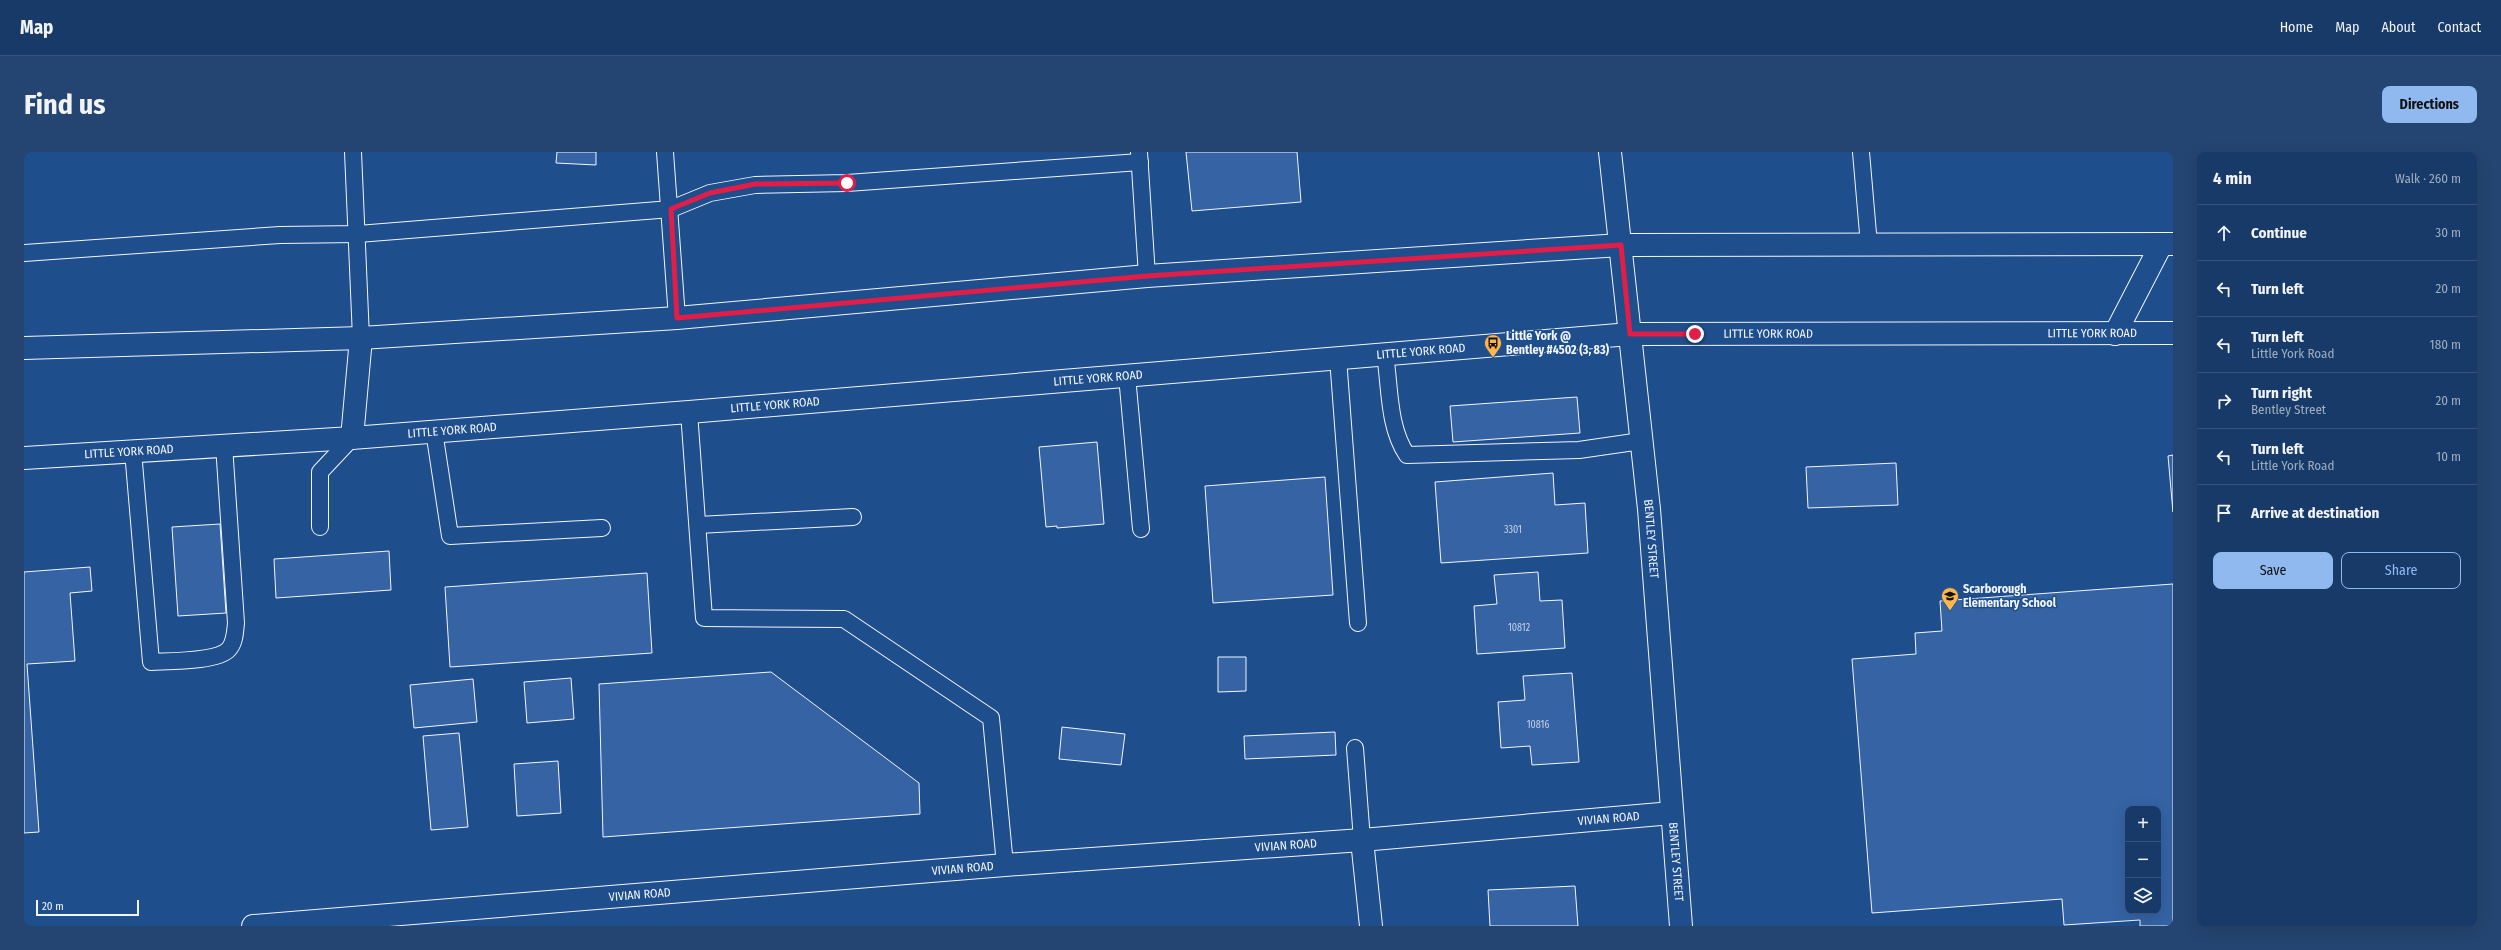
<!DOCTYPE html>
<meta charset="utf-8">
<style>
body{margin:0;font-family:"Fira Sans Condensed",sans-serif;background:#244571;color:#f1f3f6}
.controls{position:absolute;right:12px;bottom:12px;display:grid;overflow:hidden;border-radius:8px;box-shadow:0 4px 16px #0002}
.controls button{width:36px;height:36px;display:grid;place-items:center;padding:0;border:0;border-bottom:1px solid #36547d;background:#173a69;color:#f1f3f6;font:20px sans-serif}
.scale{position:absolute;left:12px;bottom:10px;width:103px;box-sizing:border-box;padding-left:4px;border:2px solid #f2f6ff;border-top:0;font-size:11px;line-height:14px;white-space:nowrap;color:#f2f6ff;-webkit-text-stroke:3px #1f4e8c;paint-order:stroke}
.stop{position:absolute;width:12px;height:12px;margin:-9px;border:3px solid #e11d48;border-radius:50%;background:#fff}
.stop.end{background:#e11d48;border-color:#fff;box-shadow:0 1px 4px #0008}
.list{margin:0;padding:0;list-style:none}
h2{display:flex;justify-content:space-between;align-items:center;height:52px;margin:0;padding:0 16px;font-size:17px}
h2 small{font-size:13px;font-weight:400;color:#9eadc0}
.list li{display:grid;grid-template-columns:26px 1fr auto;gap:12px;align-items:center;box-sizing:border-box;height:56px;padding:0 16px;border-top:1px solid #36547d}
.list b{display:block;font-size:15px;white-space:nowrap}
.list p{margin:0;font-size:13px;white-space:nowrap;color:#9eadc0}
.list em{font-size:13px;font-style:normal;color:#9eadc0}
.actions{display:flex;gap:8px;padding:12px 16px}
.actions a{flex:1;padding:9px 0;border:1px solid #90b9f0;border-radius:8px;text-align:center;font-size:14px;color:#90b9f0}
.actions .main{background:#90b9f0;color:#111}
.icon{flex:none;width:22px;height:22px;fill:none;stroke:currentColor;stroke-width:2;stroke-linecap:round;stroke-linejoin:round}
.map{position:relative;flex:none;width:2149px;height:774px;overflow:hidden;border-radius:8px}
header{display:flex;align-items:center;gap:24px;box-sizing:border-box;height:56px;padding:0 20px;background:#173a69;border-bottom:1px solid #36547d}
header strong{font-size:19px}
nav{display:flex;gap:22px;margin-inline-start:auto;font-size:14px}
.intro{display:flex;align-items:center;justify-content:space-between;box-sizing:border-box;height:96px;padding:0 24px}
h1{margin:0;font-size:28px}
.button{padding:10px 18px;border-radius:8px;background:#90b9f0;color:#111;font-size:14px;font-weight:700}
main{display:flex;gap:24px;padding:0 24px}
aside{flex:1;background:#173a69;border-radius:8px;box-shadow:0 4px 16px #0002}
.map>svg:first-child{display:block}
.building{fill:#3563a3;stroke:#f2f6ff;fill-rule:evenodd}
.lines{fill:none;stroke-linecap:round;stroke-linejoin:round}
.service-casing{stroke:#f2f6ff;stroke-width:18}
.minor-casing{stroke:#f2f6ff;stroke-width:24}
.tertiary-casing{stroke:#f2f6ff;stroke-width:24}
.secondary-casing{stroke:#f2f6ff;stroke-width:24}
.service{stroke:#1f4e8c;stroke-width:16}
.minor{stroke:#1f4e8c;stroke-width:22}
.tertiary{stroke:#1f4e8c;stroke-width:22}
.secondary{stroke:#1f4e8c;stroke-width:22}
.route{stroke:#e11d48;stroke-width:5}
.labels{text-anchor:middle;stroke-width:3;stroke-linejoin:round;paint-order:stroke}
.number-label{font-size:10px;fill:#c3d1e8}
.street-label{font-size:12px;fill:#f2f6ff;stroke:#1f4e8c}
.poi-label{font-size:12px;font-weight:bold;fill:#f2f6ff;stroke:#1f4e8c;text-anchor:start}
</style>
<header>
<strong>Map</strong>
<nav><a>Home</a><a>Map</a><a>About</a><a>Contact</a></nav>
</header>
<div class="intro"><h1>Find us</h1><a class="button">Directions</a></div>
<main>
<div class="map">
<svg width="2149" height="774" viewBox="0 0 2149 774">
<rect width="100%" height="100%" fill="#1f4e8c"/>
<g class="building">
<path d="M533 0H572V13L532 11Z"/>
<path d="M1162 0H1273L1277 50 1168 59Z"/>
<path d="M1553 245 1556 281 1429 290 1426 254Z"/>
<path d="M1073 290 1080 372 1033 376V374L1022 375 1015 295Z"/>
<path d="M2149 303V360L2144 304Z"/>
<path d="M1872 311 1874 353 1784 356 1782 315Z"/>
<path d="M1529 321 1531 353 1561 351 1564 401 1417 411 1411 330Z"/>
<path d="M1301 325 1309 443 1189 451 1181 334Z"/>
<path d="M196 372 202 461 154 464 148 375Z"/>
<path d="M365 399 367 438 252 446 250 407Z"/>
<path d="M66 415 68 439 46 441 51 509 3 512 15 680 0 681V420Z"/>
<path d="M1514 420 1516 449 1538 448 1541 496 1453 502 1450 454 1473 452 1470 423Z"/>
<path d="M623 421 628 501 426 515 421 435Z"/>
<path d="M2149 432V774H2116V768L2040 773 2038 747 1848 761 1828 507 1892 502 1891 481 1918 479 1916 449ZM2104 657H2134V759H2104Z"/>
<path d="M1194 505H1222V539L1194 540Z"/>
<path d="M747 520 895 631 896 662 579 685 575 532Z"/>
<path d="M1548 521 1555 610 1508 613 1506 594 1477 596 1474 550 1501 548 1499 524Z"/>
<path d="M547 526 550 567 503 571 500 530Z"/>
<path d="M449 527 453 570 390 576 386 533Z"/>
<path d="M1038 575 1101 582 1097 613 1035 607Z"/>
<path d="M1311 580 1312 603 1221 607 1220 584Z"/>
<path d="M435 581 444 675 407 678 399 584Z"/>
<path d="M534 609 537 661 493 664 490 612Z"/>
<path d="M1551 734 1554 774H1466L1464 738Z"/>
</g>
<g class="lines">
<g class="service-casing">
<g id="service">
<path d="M329 0 337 186"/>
<path d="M641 0 653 166"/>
<path d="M1115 0 1123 124"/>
<path d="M1837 0 1845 93"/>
<path d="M0 101 256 83 334 82 647 57 686 41 731 33 823 31 1116 10"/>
<path d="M1361 202C1366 235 1364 275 1383 303L1555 298 1617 289"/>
<path d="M1314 206 1334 471"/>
<path d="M1103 224 1117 377"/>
<path d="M665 260 680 466 820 467 967 566 981 713"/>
<path d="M410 279 426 384 578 376"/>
<path d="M109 299 127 510C144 509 194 510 205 497 211 490 211 480 212 471L200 293"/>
<path d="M674 373 829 365"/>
<path d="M296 375V320L328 286"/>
<path d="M1331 596 1338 688"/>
</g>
</g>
<g class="minor-casing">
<g id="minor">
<path d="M1338 688 1347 774"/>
<path id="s1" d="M229 774 981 713 1338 688 1648 661"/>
</g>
</g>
<g class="tertiary-casing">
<g id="tertiary">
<path id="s2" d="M1586 0 1625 357 1657 774"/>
</g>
</g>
<g class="secondary-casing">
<g id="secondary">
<path d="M2091 182 2137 93"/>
<path d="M0 196 337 186 653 166 1123 124 1597 93 2149 92"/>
<path d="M328 286 337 186"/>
<path id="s3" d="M0 306 328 286 665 260 1606 182 2149 181"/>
</g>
</g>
<use href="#service" class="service"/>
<use href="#minor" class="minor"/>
<use href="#tertiary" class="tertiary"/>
<use href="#secondary" class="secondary"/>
</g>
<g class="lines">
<path class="route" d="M823 31 731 32 686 41 647 57 653 166 1123 124 1597 93 1606 182H1671"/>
</g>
<defs>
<g id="bus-pin" transform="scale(0.9)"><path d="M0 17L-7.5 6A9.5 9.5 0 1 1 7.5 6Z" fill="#ffb74d" stroke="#1f4e8c"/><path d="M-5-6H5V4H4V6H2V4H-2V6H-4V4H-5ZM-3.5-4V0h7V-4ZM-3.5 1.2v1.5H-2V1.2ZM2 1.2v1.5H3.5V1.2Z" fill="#111"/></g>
<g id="school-pin" transform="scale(0.9)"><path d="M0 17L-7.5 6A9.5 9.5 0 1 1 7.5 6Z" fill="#ffb74d" stroke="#1f4e8c"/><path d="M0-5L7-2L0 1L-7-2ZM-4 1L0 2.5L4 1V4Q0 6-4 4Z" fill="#111"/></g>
</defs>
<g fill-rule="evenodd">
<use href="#bus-pin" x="1469" y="191"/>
<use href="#school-pin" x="1926" y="444"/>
</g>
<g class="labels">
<g class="number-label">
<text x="1489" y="381">3301</text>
<text x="1495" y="479">10812</text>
<text x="1514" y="576">10816</text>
</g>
<g class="street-label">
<text dy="4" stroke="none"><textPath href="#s3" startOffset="2073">LITTLE YORK ROAD</textPath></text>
<text dy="4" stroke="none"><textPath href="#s3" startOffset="1749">LITTLE YORK ROAD</textPath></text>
<text dy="4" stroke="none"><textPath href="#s3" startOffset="1401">LITTLE YORK ROAD</textPath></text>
<text dy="4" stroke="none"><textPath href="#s3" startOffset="1077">LITTLE YORK ROAD</textPath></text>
<text dy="4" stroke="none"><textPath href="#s3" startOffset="753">LITTLE YORK ROAD</textPath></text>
<text dy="4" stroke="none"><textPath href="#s3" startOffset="429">LITTLE YORK ROAD</textPath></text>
<text dy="4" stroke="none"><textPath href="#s3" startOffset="105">LITTLE YORK ROAD</textPath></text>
<text dy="4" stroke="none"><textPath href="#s2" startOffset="389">BENTLEY STREET</textPath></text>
<text dy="4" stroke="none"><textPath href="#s1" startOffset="1360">VIVIAN ROAD</textPath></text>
<text dy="4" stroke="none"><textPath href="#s1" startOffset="1036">VIVIAN ROAD</textPath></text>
<text dy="4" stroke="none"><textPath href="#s2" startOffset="713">BENTLEY STREET</textPath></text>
<text dy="4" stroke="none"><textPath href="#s1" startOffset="712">VIVIAN ROAD</textPath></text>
<text dy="4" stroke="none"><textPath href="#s1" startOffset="388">VIVIAN ROAD</textPath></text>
</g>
<g class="poi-label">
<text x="1482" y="188">Little York @<tspan x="1482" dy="14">Bentley #4502 (3, 83)</tspan></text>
<text x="1939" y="441">Scarborough<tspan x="1939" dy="14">Elementary School</tspan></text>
</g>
</g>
</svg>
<div class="controls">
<button>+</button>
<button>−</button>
<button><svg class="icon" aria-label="layers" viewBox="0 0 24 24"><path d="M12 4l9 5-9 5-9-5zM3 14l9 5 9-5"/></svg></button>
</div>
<div class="scale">20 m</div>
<div class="stop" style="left:823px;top:31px"></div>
<div class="stop end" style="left:1671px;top:182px"></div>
</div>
<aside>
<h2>4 min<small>Walk · 260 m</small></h2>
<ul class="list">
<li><svg class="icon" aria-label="ahead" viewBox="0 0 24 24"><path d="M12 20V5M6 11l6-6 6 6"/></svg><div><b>Continue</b></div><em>30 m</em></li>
<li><svg class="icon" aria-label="left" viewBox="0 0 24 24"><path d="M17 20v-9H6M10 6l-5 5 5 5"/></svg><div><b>Turn left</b></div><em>20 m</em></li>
<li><svg class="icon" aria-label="left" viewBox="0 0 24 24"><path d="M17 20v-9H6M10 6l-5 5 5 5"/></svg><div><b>Turn left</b><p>Little York Road</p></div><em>180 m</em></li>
<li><svg class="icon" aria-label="right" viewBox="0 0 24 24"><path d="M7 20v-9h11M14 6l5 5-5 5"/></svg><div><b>Turn right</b><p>Bentley Street</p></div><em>20 m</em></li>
<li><svg class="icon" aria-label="left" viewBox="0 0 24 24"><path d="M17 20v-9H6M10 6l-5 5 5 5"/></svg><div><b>Turn left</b><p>Little York Road</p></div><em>10 m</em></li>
<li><svg class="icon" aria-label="arrive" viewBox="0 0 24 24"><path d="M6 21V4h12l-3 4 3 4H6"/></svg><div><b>Arrive at destination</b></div></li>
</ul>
<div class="actions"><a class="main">Save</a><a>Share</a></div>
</aside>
</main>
